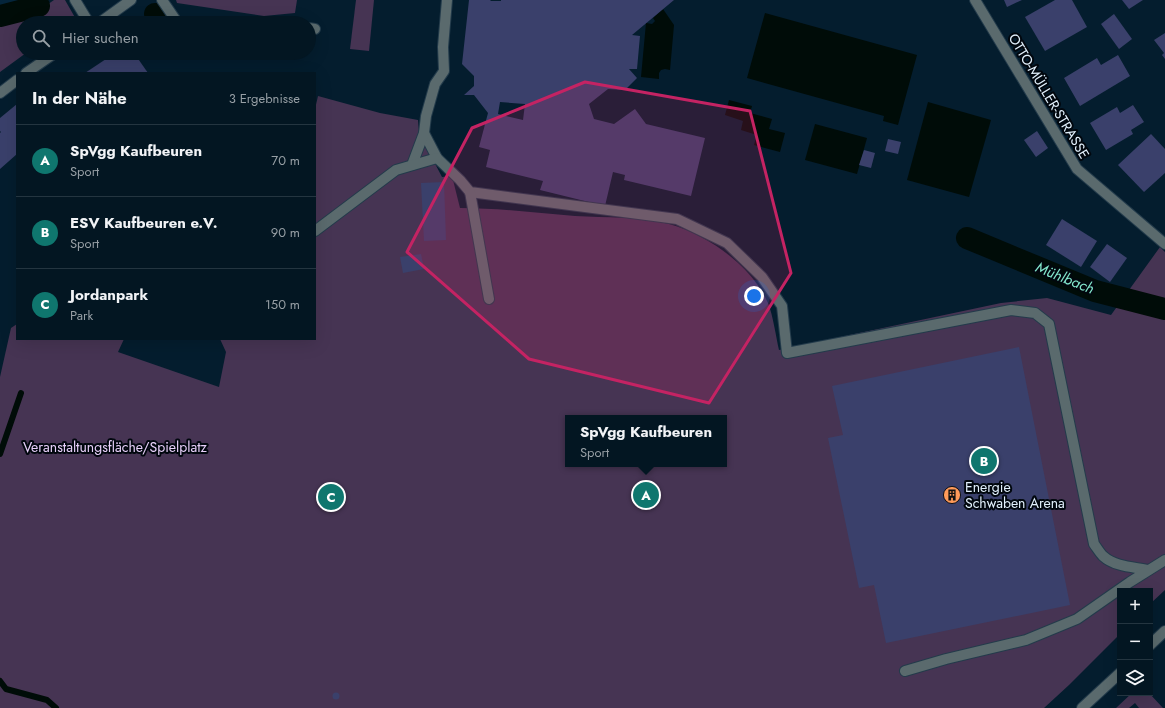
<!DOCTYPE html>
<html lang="de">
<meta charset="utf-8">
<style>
body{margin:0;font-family:Jost,sans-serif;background:#0d1f2a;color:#f1f3f6}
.controls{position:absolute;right:12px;bottom:12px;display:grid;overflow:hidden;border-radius:0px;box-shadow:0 4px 16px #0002}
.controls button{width:36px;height:36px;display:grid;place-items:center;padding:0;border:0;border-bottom:1px solid #243540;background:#031622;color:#f1f3f6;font:20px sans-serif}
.you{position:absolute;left:754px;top:296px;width:14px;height:14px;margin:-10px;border:3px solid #fff;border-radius:50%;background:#1a73e8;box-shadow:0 0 0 6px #1a73e833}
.badge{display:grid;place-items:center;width:26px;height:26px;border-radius:50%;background:#0f766e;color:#fff;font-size:13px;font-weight:700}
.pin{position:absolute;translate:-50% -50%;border:2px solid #fff;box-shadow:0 1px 4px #0006}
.popup{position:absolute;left:565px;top:415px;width:162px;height:52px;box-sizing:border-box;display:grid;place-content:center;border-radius:0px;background:#031622;filter:drop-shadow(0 1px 3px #0005);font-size:13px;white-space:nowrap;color:#979fa5}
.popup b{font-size:15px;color:#f1f3f6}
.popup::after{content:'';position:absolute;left:50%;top:100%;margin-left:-8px;border:8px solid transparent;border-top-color:#031622}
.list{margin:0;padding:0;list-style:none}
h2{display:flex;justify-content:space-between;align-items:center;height:52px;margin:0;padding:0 16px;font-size:17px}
h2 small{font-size:13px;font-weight:400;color:#979fa5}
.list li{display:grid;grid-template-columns:26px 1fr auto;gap:12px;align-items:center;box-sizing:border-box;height:72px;padding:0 16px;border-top:1px solid #243540}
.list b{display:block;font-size:15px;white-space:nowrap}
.list p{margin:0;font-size:13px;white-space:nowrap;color:#979fa5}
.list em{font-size:13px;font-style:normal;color:#979fa5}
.icon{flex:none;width:22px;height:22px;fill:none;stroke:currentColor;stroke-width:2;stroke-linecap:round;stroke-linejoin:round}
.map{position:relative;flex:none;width:1165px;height:708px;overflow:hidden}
.search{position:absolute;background:#031622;box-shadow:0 4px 16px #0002;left:16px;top:16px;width:300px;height:44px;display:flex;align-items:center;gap:10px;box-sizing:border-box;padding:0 14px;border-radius:22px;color:#979fa5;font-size:15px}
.panel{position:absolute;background:#031622;box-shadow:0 4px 16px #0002;left:16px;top:72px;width:300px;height:268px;border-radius:0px}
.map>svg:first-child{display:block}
.built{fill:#04253b}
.green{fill:#463453;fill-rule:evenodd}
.water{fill:#000c08}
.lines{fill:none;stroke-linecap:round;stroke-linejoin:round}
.stream{stroke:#000c08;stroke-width:6}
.canal{stroke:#000c08;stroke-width:22}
.building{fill:#3a406b;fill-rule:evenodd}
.lane-casing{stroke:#233b4b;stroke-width:12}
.street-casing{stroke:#233b4b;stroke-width:12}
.lane{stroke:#5a6a6d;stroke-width:10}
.street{stroke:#5a6a6d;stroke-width:10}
.marked{fill:#c42363;fill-opacity:0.2;stroke:#c42363;stroke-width:3;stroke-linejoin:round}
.labels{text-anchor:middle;stroke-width:4;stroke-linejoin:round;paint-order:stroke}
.street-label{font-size:14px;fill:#e2f1fd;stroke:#01070e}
.park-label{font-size:14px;fill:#e8d0fa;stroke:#01070e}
.poi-label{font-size:14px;fill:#e2f1fd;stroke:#01070e;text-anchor:start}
.water-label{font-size:15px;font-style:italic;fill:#84e9ce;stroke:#01070e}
</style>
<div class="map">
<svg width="1165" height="708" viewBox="0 0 1165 708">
<rect width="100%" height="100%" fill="#041d2e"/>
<path class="built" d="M0 0H40L36 2 0 12Z"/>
<g class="green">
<path d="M54 0H65L77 21 73 23H23V53H26L0 72V20L41 9Z"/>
<path d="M176 0H297L295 13 264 16 177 3Z"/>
<path d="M356 0H374L369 51 350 49Z"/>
<path d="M318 96 380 113 418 120 419 133 442 177 452 176 460 208C499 208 537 213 575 216 606 218 639 216 669 224 694 231 718 245 737 262 750 274 761 287 768 303 773 315 776 337 779 350L1001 303 1047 298 1111 315 1160 247 1165 252V590L1150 604V591H1120V634L1069 685 1044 708H0V377L11 328 17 324V339H124L118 352 219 387 226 352 220 339H315V109ZM568 418H724V464H568Z"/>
<path d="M1132 693H1149L1163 708H1139L1135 703 1129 708H1116Z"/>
</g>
<g class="water">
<path d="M663 9 674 25 670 70 665 69 661 70 659 73V79L641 77 646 23 652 24 655 21 653 18Z"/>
<path d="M765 13 917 55 898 125 883 121 884 116 747 78Z"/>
<path d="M729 100 752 106 750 113 772 119 769 129 785 133 780 152 754 145 757 135 741 130 743 121 725 115Z"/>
<path d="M928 102 991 120 969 197 907 180Z"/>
<path d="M815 124 867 138 857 174 805 160Z"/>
</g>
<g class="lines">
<g class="stream">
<path d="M0 454 21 393"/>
<path d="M0 681 6 689 47 700 56 708"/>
</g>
<g class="canal">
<path d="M155 14 162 23"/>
<path d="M0 16 39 6"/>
<path d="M967 238 1095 291 1165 309"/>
</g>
</g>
<g class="building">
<path d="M469 0H491L490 1H501V0H674L632 35 640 36 637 69H629L637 78 625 90 608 89 589 104 594 119 614 124 635 109 646 124 705 138 691 196 624 180 625 175 613 172 605 206 540 190 543 181 486 167 490 150 479 147 488 113 474 95H464L474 86V76L462 64ZM500 102 525 104 523 120 498 114Z"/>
<path d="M1004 0H1022L1007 7Z"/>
<path d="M1055 0H1072L1087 27 1045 51 1025 17Z"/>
<path d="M1122 0H1143L1129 9Z"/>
<path d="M1114 14 1132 39 1119 49 1101 24Z"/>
<path d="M1165 33V59L1162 55 1164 53 1154 40Z"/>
<path d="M115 53H134L148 73H85Z"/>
<path d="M1118 55 1130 76 1080 106 1064 78 1097 58 1101 65Z"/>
<path d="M17 104V154L0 169V133L1 132 0 131V118Z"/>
<path d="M1133 105 1144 122 1131 130 1133 134 1106 150 1090 123 1117 107 1120 113Z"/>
<path d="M1037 131 1048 148 1036 157 1024 140Z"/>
<path d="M1151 134 1165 149V173L1144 192 1118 165Z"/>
<path d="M888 139 901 142 898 154 885 151Z"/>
<path d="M864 150 875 153 871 168 859 165Z"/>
<path d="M444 182 446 240 424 241 421 183Z"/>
<path d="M1062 219 1097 241 1081 267 1046 245Z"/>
<path d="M1107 244 1127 258 1110 282 1090 267Z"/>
<path d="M421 254 424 269 403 273 400 257Z"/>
<path d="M1019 347 1070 605 886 643 874 585 859 588 828 438 843 435 832 386Z"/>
<circle cx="336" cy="696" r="3.5"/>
</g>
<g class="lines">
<g class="lane-casing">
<g id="lane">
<path d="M162 0 175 19"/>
<path d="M309 28 315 29"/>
<path d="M424 133 437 158 460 180 470 192 677 219 727 243 762 277 782 306 787 353 1011 310 1035 313 1049 324 1094 544C1097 548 1100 553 1103 556 1115 567 1134 567 1148 570"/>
<path d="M412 165 424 133 426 116 435 84 444 71 443 47 447 0"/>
<path d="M470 192 489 299"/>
<path d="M315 231 396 170 437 158"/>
<path d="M905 671 946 659 1026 640 1077 619 1130 582 1165 560"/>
</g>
</g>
<g class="street-casing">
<g id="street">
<path d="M75 0 89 23"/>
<path d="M975 0 1077 169 1165 244"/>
<path d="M99 23 131 0"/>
<path d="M26 73 55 53"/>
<path d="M0 93 17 80"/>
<path d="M1150 645 1165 631"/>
<path d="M1082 708 1120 673"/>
</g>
</g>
<use href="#lane" class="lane"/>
<use href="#street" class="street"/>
</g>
<path class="marked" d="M585 82 750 111 791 273 709 403 529 359 407 252 472 128Z"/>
<defs>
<g id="building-disc" transform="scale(0.9)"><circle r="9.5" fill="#ff9b5a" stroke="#01070e"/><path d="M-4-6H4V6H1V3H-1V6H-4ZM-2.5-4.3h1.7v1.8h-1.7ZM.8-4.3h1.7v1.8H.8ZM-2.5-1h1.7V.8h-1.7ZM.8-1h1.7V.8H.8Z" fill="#111"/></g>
</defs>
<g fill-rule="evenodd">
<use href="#building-disc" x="952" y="495"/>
</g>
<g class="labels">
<g class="street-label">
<text transform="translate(1049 96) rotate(59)" y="5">OTTO-MÜLLER-STRASSE</text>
</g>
<g class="park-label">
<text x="115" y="452">Veranstaltungsfläche/Spielplatz</text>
</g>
<g class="poi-label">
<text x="965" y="492">Energie<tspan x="965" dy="16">Schwaben Arena</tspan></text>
</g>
<g class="water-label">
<text transform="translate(1065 278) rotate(22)" y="5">Mühlbach</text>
</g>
</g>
</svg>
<div class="controls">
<button>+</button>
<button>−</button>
<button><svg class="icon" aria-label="layers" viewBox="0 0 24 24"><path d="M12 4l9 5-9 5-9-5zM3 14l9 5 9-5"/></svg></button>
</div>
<div class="you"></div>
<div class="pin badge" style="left:646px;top:495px">A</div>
<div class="popup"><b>SpVgg Kaufbeuren</b>Sport</div>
<div class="pin badge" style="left:984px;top:461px">B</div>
<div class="pin badge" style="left:331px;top:497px">C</div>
<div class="search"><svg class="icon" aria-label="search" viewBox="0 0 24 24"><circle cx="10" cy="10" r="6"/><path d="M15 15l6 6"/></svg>Hier suchen</div>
<section class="panel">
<h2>In der Nähe<small>3 Ergebnisse</small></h2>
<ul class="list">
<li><span class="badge">A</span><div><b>SpVgg Kaufbeuren</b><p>Sport</p></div><em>70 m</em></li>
<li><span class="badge">B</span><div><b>ESV Kaufbeuren e.V.</b><p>Sport</p></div><em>90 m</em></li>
<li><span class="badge">C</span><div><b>Jordanpark</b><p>Park</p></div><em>150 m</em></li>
</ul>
</section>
</div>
